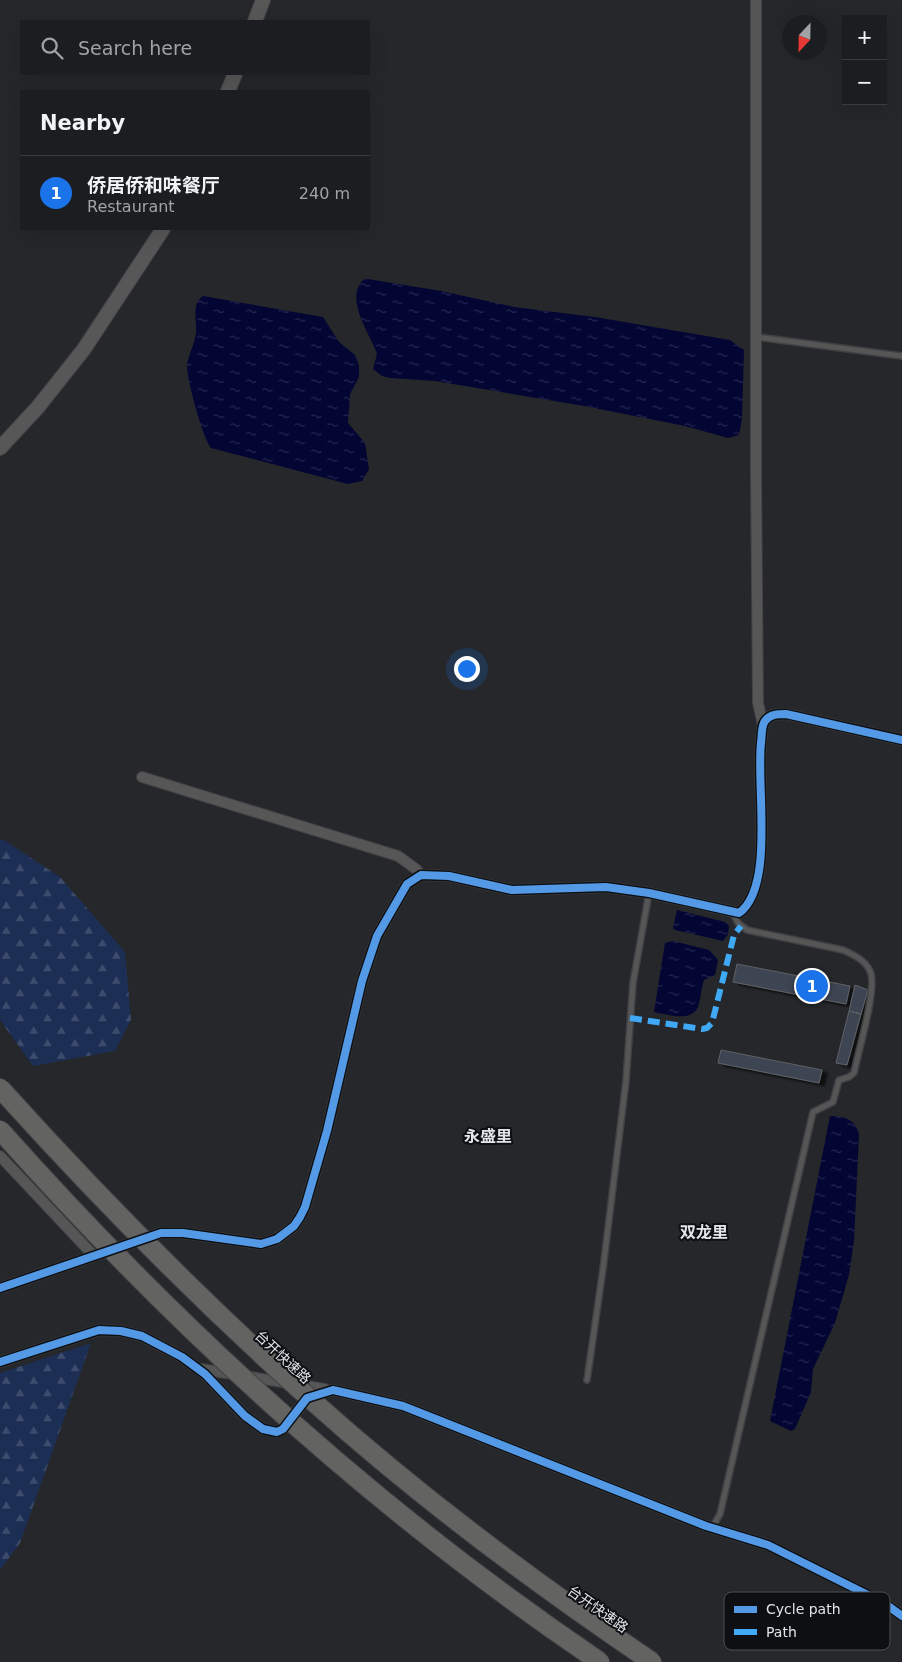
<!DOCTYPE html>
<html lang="en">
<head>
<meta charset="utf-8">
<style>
	body { margin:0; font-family:"DejaVu Sans","Noto Sans SC",sans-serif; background:#292a2d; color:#f1f3f6 }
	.controls { position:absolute; right:15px; top:15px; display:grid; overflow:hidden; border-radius:0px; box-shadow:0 5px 20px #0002 }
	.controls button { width:45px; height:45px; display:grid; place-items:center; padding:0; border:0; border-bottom:1px solid #3a3b3e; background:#1c1d20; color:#f1f3f6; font:25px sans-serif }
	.compass { position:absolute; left:782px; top:15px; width:45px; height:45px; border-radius:50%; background:#1c1d20; box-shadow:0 5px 20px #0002; rotate:202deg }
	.you { position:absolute; left:466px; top:668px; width:18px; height:18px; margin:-12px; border:4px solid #fff; border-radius:50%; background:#1a73e8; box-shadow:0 0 0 8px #1a73e833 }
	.badge { display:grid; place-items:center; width:32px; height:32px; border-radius:50%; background:#1a73e8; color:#fff; font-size:16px; font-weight:700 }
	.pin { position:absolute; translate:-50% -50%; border:2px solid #fff; box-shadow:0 1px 5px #0006 }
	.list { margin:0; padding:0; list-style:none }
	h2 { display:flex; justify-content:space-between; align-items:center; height:65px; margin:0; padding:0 20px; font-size:21px }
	h2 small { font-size:16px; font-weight:400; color:#a0a2a5 }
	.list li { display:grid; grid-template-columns:32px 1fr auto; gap:15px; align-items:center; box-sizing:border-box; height:75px; padding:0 20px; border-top:1px solid #3a3b3e }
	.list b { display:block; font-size:19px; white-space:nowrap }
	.list p { margin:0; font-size:16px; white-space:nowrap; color:#a0a2a5 }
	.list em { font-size:16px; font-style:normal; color:#a0a2a5 }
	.icon { flex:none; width:28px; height:28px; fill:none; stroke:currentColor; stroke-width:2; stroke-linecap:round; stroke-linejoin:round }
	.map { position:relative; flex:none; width:902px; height:1662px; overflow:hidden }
	.search { position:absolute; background:#1c1d20; box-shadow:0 5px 20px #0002; left:20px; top:20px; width:350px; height:55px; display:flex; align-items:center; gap:12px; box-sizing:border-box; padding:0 18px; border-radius:0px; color:#a0a2a5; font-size:19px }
	.panel { position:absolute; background:#1c1d20; box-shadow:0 5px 20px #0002; left:20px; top:90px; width:350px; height:140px; border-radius:0px }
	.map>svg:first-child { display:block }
</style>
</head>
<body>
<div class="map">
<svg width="902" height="1662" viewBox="0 0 902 1662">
	<defs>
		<pattern id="forest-firs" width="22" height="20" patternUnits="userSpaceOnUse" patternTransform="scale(1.25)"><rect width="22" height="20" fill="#1c2e54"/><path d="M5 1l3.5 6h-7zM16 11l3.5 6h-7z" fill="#3d4c6d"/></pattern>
		<pattern id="water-ripples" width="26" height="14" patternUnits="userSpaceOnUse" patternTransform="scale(1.25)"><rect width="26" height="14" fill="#030533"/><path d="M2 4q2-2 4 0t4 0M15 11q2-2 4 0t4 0" fill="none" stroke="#272951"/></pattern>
		<filter id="shadow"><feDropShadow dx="5.5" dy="3" stdDeviation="1" flood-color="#0009"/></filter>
	</defs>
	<rect width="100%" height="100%" fill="#25272a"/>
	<path fill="url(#forest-firs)" d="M0,840H4L60,877L125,952L131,1020L115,1051L33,1066L0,1020Z
		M91,1343L20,1543L0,1570V1373Z"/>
	<path fill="url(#water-ripples)" d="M368,279L441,291L514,307L595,317L730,340L744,350L742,419L739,435L728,438L685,426L584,406L435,381L390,378L382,376L373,369L377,354C371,335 344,300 363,280Z
		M203,296L323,317L339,342L355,355L359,365V377L350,394L348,423L365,443L369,469L362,481L348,484L211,448C203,439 187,380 187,366C188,355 195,344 196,332C197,320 191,304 203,296Z
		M677,910L725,922L729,926L728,934L723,941L675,930L673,928Z
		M673,941L709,950L718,960L715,975L704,980C701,988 701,999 698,1007C691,1023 666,1014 654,1012L665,943Z
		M830,1116C844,1116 855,1119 859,1134L854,1241L849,1275L835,1323L813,1369L811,1392L795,1429L791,1431L770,1421Z"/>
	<path fill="#3d4453" stroke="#606265" filter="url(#shadow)" d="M737,964L850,986L846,1004L733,982Z
		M855,985L868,990L861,1014L849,1011Z
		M849,1011L861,1014L847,1065L836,1063Z
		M721,1050L822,1070L819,1083L718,1063Z"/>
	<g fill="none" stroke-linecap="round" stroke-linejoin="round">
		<defs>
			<path id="lane" d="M757,337L902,356
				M587,1380L603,1269L626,1081L633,983L649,893
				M712,1528L720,1514L813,1112L833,1102L839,1080L849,1077L854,1073C858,1052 878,987 870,971C865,960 854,955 843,950L747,930L738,923L733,913"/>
			<path id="street" d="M756,0V474L758,703L763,725
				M142,777L398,856L416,869L421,875
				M0,1156L94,1256
				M0,1288L161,1233H183L261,1244L277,1239L294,1226L300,1217L305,1207L327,1131L362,981L377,936L407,884L421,875L449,876L512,890L606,887L649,893L739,913C775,887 756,786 761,743C762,737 761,726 765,721C770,714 778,714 786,714L902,740
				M0,1362L99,1330L121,1331L142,1336L182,1357L205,1374L245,1416L263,1429L277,1432L283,1429L307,1398L333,1390L403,1406L706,1526L768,1545L884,1603L902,1616
				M201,1369L325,1389"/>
			<path id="secondary" d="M255,21L263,0
				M228,91L235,74
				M0,448L38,407L84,349L163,229"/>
		</defs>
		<use href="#lane" stroke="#404144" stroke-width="8"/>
		<use href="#street" stroke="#404144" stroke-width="12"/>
		<use href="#secondary" stroke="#404144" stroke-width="16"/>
		<use href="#lane" stroke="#555655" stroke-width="5"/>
		<use href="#street" stroke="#555655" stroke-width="10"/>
		<use href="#secondary" stroke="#565756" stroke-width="14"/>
		<defs>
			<path id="highway-bridge" d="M0,1088C99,1198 205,1305 316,1404C421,1498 535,1583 652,1662
				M0,1130C178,1330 378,1512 600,1662"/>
		</defs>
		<use href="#highway-bridge" stroke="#404144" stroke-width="21" stroke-linecap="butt"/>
		<use href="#highway-bridge" stroke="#636362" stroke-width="19"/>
		<path stroke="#3fa9f5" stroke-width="6" stroke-dasharray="12 6" stroke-linecap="butt" d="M630,1018L702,1029L707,1028L712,1023L734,935L741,926"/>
		<defs>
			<path id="cycleway" d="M0,1288L161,1233H183L261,1244L277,1239L294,1226L300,1217L305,1207L327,1131L362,981L377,936L407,884L421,875L449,876L512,890L606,887L649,893L739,913C775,887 756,786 761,743C762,737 761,726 765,721C770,714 778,714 786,714L902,740
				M0,1362L99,1330L121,1331L142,1336L182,1357L205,1374L245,1416L263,1429L277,1432L283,1429L307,1398L333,1390L403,1406L706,1526L768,1545L884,1603L902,1616"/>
		</defs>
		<use href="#cycleway" stroke="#0d0f12" stroke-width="11"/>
		<use href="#cycleway" stroke="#5399e6" stroke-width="8"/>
	</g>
	<g text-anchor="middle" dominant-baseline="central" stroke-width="4" stroke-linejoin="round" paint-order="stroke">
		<g font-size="14" fill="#e1e4e9" stroke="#0d0f12">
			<text transform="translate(283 1357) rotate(43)">台开快速路</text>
			<text transform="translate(598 1609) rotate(35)">台开快速路</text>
		</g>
		<g font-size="16" font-weight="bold" fill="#e1e4e9" stroke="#0d0f12">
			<text x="488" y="1136">永盛里</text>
			<text x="704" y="1232">双龙里</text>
		</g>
	</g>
	<rect x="724" y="1592" width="166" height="58" rx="8" fill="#0d0f12" stroke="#4d4f52" stroke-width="1"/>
	<rect x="734" y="1606" width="23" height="7" fill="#5399e6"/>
	<rect x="734" y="1629" width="23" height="6" fill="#3fa9f5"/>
	<g font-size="14" fill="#e1e4e9">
		<text x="766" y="1614">Cycle path</text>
		<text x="766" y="1637">Path</text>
	</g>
</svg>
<div class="controls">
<button>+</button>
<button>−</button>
</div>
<svg class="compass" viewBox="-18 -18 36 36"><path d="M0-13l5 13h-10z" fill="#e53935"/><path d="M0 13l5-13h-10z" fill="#a0a2a5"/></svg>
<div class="you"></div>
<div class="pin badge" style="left:812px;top:986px">1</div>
<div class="search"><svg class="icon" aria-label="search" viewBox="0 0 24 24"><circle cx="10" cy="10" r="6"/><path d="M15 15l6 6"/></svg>Search here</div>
<section class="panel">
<h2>Nearby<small></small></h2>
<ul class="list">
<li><span class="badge">1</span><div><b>侨居侨和味餐厅</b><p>Restaurant</p></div><em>240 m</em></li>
</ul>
</section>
</div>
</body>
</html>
